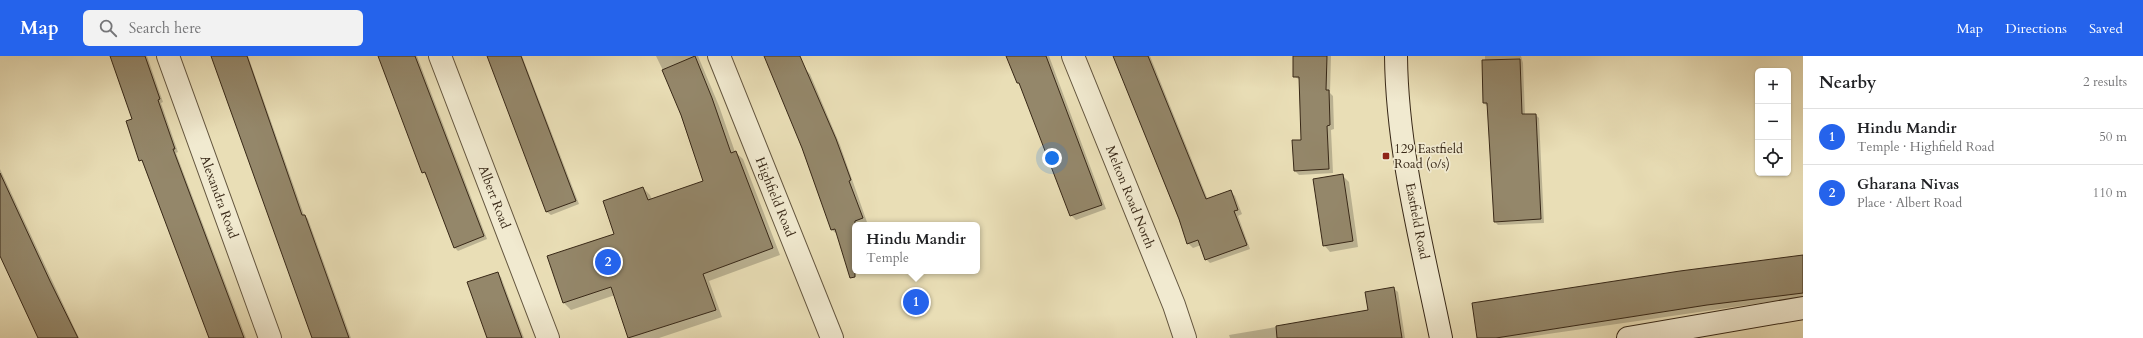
<!DOCTYPE html>
<html lang="en">
<head>
<meta charset="utf-8">
<style>
	body { margin:0; font-family:Cardo,serif; background:#f2f2f2; color:#202124 }
	.controls { position:absolute; right:12px; top:12px; display:grid; overflow:hidden; border-radius:6px; box-shadow:0 1px 3px #0004 }
	.controls button { width:36px; height:36px; display:grid; place-items:center; padding:0; border:0; border-bottom:1px solid #e0e0e0; background:#fff; color:#202124; font:20px sans-serif }
	.you { position:absolute; left:1052px; top:102px; width:14px; height:14px; margin:-10px; border:3px solid #fff; border-radius:50%; background:#1a73e8; box-shadow:0 0 0 6px #1a73e833 }
	.badge { display:grid; place-items:center; width:26px; height:26px; border-radius:50%; background:#2563eb; color:#fff; font-size:13px; font-weight:700 }
	.pin { position:absolute; translate:-50% -50%; border:2px solid #fff; box-shadow:0 1px 4px #0006 }
	.popup { position:absolute; left:852px; top:166px; width:128px; height:52px; box-sizing:border-box; display:grid; place-content:center; border-radius:6px; background:#fff; filter:drop-shadow(0 1px 3px #0005); font-size:13px; white-space:nowrap; color:#757577 }
	.popup b { font-size:15px; color:#202124 }
	.popup::after { content:''; position:absolute; left:50%; top:100%; margin-left:-8px; border:8px solid transparent; border-top-color:#fff }
	.list { margin:0; padding:0; list-style:none }
	h2 { display:flex; justify-content:space-between; align-items:center; height:52px; margin:0; padding:0 16px; font-size:17px }
	h2 small { font-size:13px; font-weight:400; color:#757577 }
	.list li { display:grid; grid-template-columns:26px 1fr auto; gap:12px; align-items:center; box-sizing:border-box; height:56px; padding:0 16px; border-top:1px solid #e0e0e0 }
	.list b { display:block; font-size:15px; white-space:nowrap }
	.list p { margin:0; font-size:13px; white-space:nowrap; color:#757577 }
	.list em { font-size:13px; font-style:normal; color:#757577 }
	.icon { flex:none; width:22px; height:22px; fill:none; stroke:currentColor; stroke-width:2; stroke-linecap:round; stroke-linejoin:round }
	.map { position:relative; flex:none; width:1803px; height:282px; overflow:hidden }
	header { display:flex; align-items:center; gap:24px; box-sizing:border-box; height:56px; padding:0 20px; background:#2563eb; color:#fff }
	header strong { font-size:19px }
	nav { display:flex; gap:22px; margin-inline-start:auto; font-size:14px }
	.search { width:280px; height:36px; background:#f2f2f2; display:flex; align-items:center; gap:10px; box-sizing:border-box; padding:0 14px; border-radius:6px; color:#757577; font-size:15px }
	main { display:flex }
	aside { flex:1; background:#fff }
	.map>svg:first-child { display:block }
</style>
</head>
<body>
<header>
<strong>Map</strong>
<div class="search"><svg class="icon" aria-label="search" viewBox="0 0 24 24"><circle cx="10" cy="10" r="6"/><path d="M15 15l6 6"/></svg>Search here</div>
<nav><a>Map</a><a>Directions</a><a>Saved</a></nav>
</header>
<main>
<div class="map">
<svg width="1803" height="282" viewBox="0 0 1803 282">
	<rect width="100%" height="100%" fill="#e9deb6"/>
	<filter id="stains"><feTurbulence type="fractalNoise" baseFrequency=".005" numOctaves="4"/><feColorMatrix values="0 0 0 0 .2 0 0 0 0 .09 0 0 0 0 .02 0 0 0 .5 -.17"/></filter>
	<radialGradient id="worn" r=".72"><stop offset=".6" stop-color="#630" stop-opacity="0"/><stop offset="1" stop-color="#630" stop-opacity=".3"/></radialGradient>
	<path fill="#0003" d="M111,0H147L163,46L161,47L178,96L176,97L246,282H210L127,66L134,63Z
		M213,0H248L304,159L308,163L351,282H313Z
		M379,0H417L487,183L458,195L454,191L427,120L423,116Z
		M488,0H522L579,148L551,159L547,156Z
		M656,0H698L719,50L735,96L743,103L780,199L709,225L722,261L659,282H629L615,239L571,254L564,247L549,200L615,178L643,132L650,139L652,144L704,126L671,31Z
		M765,0H799L805,13L810,18L840,89L868,169H855V208L838,179L832,174L793,68Z
		M1007,0H1049L1106,153L1076,164L1071,159L1021,30L1018,27Z
		M1114,0H1150L1208,144L1230,135L1235,140L1242,158L1238,160L1250,193L1210,207L1206,203L1201,189L1193,192L1188,187Z
		M1294,0H1331L1330,37L1333,40L1334,73L1331,74L1333,117L1299,119L1295,115L1293,85L1302,84L1301,25L1294,20Z
		M1485,0H1521L1523,7L1525,59H1536L1539,62L1544,167L1498,169L1495,166L1488,51L1484,47Z
		M0,113L79,282H39L0,196Z
		M1342,119L1349,126L1358,191L1330,196L1324,189Z
		M1803,200V241L1520,282H1478Z
		M497,217L501,221L524,282H489Z
		M1393,232L1398,236L1405,282H1230L1229,279L1369,255Z"/>
	<path fill="#94876a" stroke="#382817" d="M110,0H145L160,43L158,44L175,93H173L244,282H209L142,104L139,105L126,65L132,63Z
		M211,0H247L302,159H305L349,282H312Z
		M378,0H415L484,180L454,192L425,116L422,117Z
		M487,0H521L576,145L546,156Z
		M695,0L712,42L731,97L736,95L773,192L703,218L716,254L628,282L611,231L563,247L547,200L614,178L603,145L643,131L648,144L703,125L681,59L662,14Z
		M764,0H800L836,83L851,124L849,125L863,162L855,165V221L850,222L835,173L831,174L802,92Z
		M1006,0H1046L1102,149L1070,160L1019,27H1017Z
		M1113,0H1148L1206,143L1231,134L1238,154L1234,155L1247,189L1205,204L1198,184L1187,188L1179,163Z
		M1293,0H1327L1326,34H1329L1330,69L1327,70L1329,113L1294,115L1292,84H1301L1299,21H1293Z
		M1520,3L1522,58H1536L1541,163L1494,166L1487,47H1483L1482,4Z
		M0,117L50,225L78,282H38L0,200Z
		M1343,118L1353,185L1323,190L1313,123Z
		M1803,199V237L1707,249L1496,282H1477L1472,247L1680,215Z
		M498,216L502,228L522,282H487L467,226Z
		M1394,231L1402,282H1277L1276,270L1368,254L1365,236Z"/>
	<g fill="none" stroke-linecap="round" stroke-linejoin="round">
		<defs>
			<path id="street" d="M168,0L270,282
				M440,0L548,282
				M719,0L832,282
				M1073,0L1174,249L1185,282"/>
			<path id="secondary" d="M1396,0C1397,95 1422,189 1441,282
				M1628,282L1803,252"/>
		</defs>
		<use href="#street" stroke="#64563f" stroke-width="24"/>
		<use href="#secondary" stroke="#382817" stroke-width="24"/>
		<use href="#street" stroke="#f1ead0" stroke-width="22"/>
		<use href="#secondary" stroke="#f1ead0" stroke-width="22"/>
	</g>
	<rect fill="#8f2418" stroke="#f1ead0" stroke-width="1.5" x="1382" y="96" width="8" height="8" rx="2"/>
	<g text-anchor="middle" dominant-baseline="central" stroke-width="3.5" stroke-linejoin="round" paint-order="stroke">
		<g font-size="13" fill="#382817" stroke="#f1ead0" text-anchor="start">
			<text x="1394" y="93">129 Eastfield<tspan x="1394" dy="15">Road (o/s)</tspan></text>
		</g>
		<g font-size="13" fill="#382817" stroke="#f1ead0">
			<text transform="translate(219 141) rotate(70)">Alexandra Road</text>
			<text transform="translate(494 141) rotate(69)">Albert Road</text>
			<text transform="translate(775 141) rotate(68)">Highfield Road</text>
			<text transform="translate(1130 141) rotate(68)">Melton Road North</text>
			<text transform="translate(1417 165) rotate(79)">Eastfield Road</text>
		</g>
	</g>
	<rect width="100%" height="100%" filter="url(#stains)"/>
	<rect width="100%" height="100%" fill="url(#worn)"/>
</svg>
<div class="controls">
<button>+</button>
<button>−</button>
<button><svg class="icon" aria-label="locate" viewBox="0 0 24 24"><circle cx="12" cy="12" r="6"/><path d="M12 2v4M12 18v4M2 12h4M18 12h4"/></svg></button>
</div>
<div class="you"></div>
<div class="pin badge" style="left:916px;top:246px">1</div>
<div class="popup"><b>Hindu Mandir</b>Temple</div>
<div class="pin badge" style="left:608px;top:206px">2</div>
</div>
<aside>
<h2>Nearby<small>2 results</small></h2>
<ul class="list">
<li><span class="badge">1</span><div><b>Hindu Mandir</b><p>Temple · Highfield Road</p></div><em>50 m</em></li>
<li><span class="badge">2</span><div><b>Gharana Nivas</b><p>Place · Albert Road</p></div><em>110 m</em></li>
</ul>
</aside>
</main>
</body>
</html>
